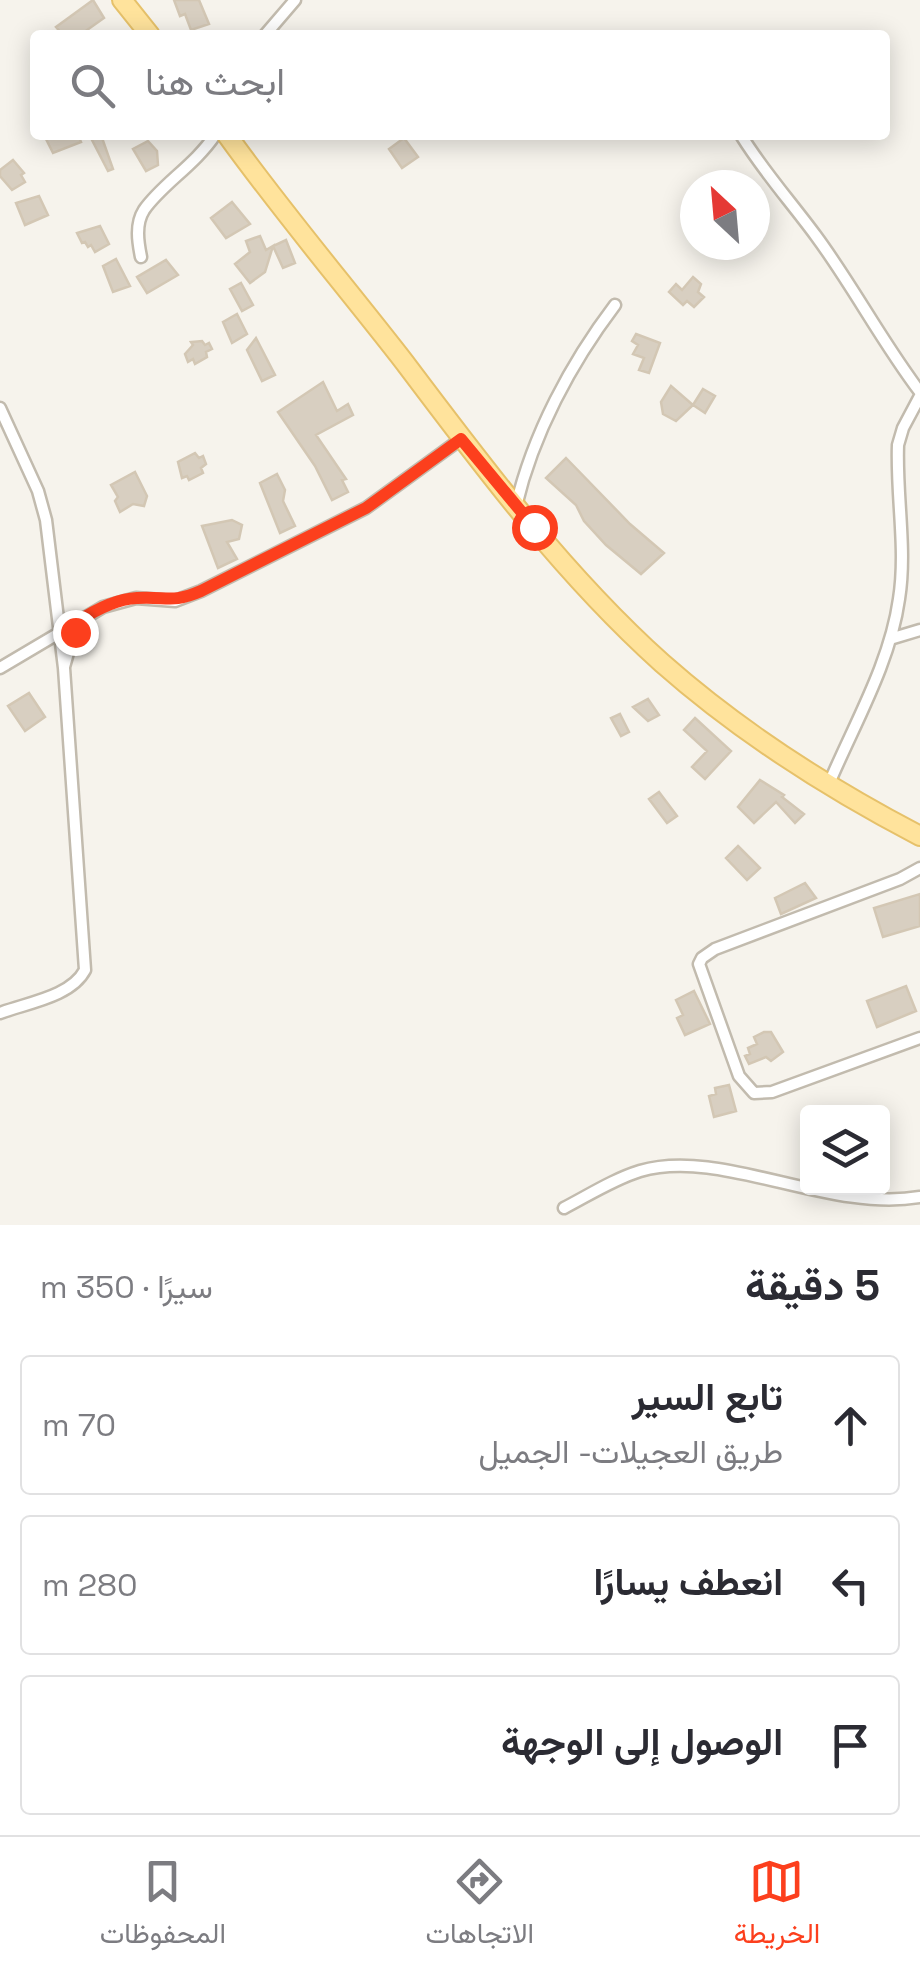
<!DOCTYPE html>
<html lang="ar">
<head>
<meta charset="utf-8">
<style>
	body { margin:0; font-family:"Space Grotesk",Vazirmatn,sans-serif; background:#f2f2f3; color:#2b2b33; direction:rtl }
	.controls { position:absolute; right:30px; bottom:30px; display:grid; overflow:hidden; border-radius:10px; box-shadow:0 5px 25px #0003 }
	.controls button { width:90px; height:90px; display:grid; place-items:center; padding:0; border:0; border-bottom:2px solid #e1e1e2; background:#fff; color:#2b2b33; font:50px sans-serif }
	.compass { position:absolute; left:680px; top:170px; width:90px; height:90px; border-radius:50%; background:#fff; box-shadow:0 5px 25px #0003; rotate:334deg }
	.stop { position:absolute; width:30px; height:30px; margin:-22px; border:8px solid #fc3f1d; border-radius:50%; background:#fff }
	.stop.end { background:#fc3f1d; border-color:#fff; box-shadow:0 2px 10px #0008 }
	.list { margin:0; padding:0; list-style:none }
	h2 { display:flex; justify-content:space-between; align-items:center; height:130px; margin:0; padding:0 40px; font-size:42px }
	h2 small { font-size:32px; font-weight:400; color:#7c7c81 }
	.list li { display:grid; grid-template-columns:65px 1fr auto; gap:30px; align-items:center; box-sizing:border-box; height:140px; margin:0 20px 20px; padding:0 20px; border:2px solid #e1e1e2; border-radius:10px }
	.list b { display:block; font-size:38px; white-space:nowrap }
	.list p { margin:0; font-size:32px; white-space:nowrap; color:#7c7c81 }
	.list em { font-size:32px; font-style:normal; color:#7c7c81 }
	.icon { flex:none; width:55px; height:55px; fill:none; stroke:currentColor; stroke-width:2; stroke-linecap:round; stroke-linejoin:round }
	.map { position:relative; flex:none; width:920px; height:1225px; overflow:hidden; direction:ltr }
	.search { position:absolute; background:#fff; box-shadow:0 5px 25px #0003; left:30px; right:30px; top:30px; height:110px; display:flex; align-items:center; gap:25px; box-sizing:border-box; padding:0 35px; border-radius:10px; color:#7c7c81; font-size:38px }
	.sheet { height:610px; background:#fff }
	nav { display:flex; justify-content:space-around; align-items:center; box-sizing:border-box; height:140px; border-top:2px solid #e1e1e2; background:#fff; font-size:28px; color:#7c7c81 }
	nav a { display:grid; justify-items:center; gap:5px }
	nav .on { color:#fc3f1d }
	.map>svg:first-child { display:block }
</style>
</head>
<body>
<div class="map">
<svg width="920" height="1225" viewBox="0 0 920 1225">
	<rect width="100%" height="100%" fill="#f6f3ec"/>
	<path fill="#d8cfc1" stroke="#d3c7b4" stroke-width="2.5" d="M93,0L104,18L80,35H63L56,27Z
		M174,0H199L209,24L191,30L185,14L180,16Z
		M44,135H78L81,142L53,153Z
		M101,135L113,169L108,171L92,140Z
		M404,138L418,157L402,168L389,149Z
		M148,141L157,151L158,165L146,171L133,149Z
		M13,160L24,173L21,175L25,182L12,190L0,176V170Z
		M39,196L48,215L25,225L16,203Z
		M232,202L250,224L226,238L211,218Z
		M100,226L109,244L95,252L91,245L88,247L85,242L82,243L77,233Z
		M260,236L266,250L273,246L265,272L250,283L235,264L250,252L246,241Z
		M286,240L295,263L283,268L273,246Z
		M116,259L130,286L113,292L103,266Z
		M166,260L178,275L147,293L137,277Z
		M693,277L701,284L698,292L704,297L694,307L687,301L683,305L669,292L676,284L682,290Z
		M241,283L253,305L242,311L230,289Z
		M237,314L247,334L232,343L223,322Z
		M636,334L660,343L649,373L639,370L644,358L633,354L638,345L632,341Z
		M256,338L275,375L262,381L247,350Z
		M202,341L205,345L209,343L212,349L206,352L207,357L195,364L193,359L188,362L185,354L193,345L191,342Z
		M323,382L337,411L348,404L353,415L316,435L346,479L342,480L348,492L332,500L315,466L278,412Z
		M671,386L693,405L676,421L663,414L661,402Z
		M703,389L715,396L705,413L693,405Z
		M195,453L199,458L203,456L206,464L201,468L203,473L189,480L187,476L182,478L178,462Z
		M566,458L630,524L664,553L641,574L606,545L584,521L576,505L546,478Z
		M135,472L147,496L144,506L133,504L120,512L115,501L118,497L111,485Z
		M277,474L285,490L283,501L295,526L280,533L260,483Z
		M232,520L242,525L239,539L227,542L237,559L218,568L202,526Z
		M29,693L45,717L25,731L8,706Z
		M648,699L659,715L648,721L633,707Z
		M620,714L629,732L621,736L611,718Z
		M695,718L731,751L705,779L692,767L707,751L684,730Z
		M760,780L784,795L782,797L804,814L795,823L776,802L754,823L738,807Z
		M659,792L677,816L667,823L649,799Z
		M738,846L760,868L747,880L726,858Z
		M805,883L816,898L781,914L775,898Z
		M920,894V926L883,937L874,908Z
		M906,986L916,1011L877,1027L867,1001Z
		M694,991L710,1024L685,1035L677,1018L683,1015L676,1000Z
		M764,1032H771L783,1052L771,1061L766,1057L749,1064L745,1056L750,1054L748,1048L757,1044L754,1037Z
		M729,1085L736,1111L714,1117L709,1096L716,1094L715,1088Z"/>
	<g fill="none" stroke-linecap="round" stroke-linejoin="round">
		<defs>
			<path id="street" d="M265,35L295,0
				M741,135C763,171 791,202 816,236C853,286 882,342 920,392
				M141,257C138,242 135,224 144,210C161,185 195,165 215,135
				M0,408L38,491L46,520L64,668L85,970C71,997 26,1003 0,1013
				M516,506C533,434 571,363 615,305
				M890,639L920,630
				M64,667L77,621
				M0,668L103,607L136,598L175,601L201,591L366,508L461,439
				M828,786C853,726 890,664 899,599C907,549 896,496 898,445L903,428L920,396
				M920,868L900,879L715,949L702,958L699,964L739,1076L754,1093L772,1092L920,1038
				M564,1208C589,1195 614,1179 640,1171C721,1147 828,1213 920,1197"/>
			<path id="primary" d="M122,0L150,35
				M227,135C283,213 346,287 405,363C484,468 564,575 662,663C740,732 828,788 920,836"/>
		</defs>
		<use href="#street" stroke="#c2bbae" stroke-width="15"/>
		<use href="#primary" stroke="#e6c16a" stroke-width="22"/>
		<use href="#street" stroke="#fff" stroke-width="10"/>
		<use href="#primary" stroke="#ffe39c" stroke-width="18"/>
	</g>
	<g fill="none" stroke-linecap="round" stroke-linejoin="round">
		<path stroke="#fc3f1d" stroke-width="12" d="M75,632L77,622C95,610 115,599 137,598C167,596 171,604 201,591L366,508L461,439L534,527"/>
	</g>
</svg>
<div class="controls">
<button><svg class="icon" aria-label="layers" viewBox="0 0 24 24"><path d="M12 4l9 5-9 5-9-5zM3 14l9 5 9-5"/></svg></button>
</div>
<svg class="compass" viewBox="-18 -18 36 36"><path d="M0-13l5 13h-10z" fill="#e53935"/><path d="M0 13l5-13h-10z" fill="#7c7c81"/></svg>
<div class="stop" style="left:534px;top:527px"></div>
<div class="stop end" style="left:75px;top:632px"></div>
<div class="search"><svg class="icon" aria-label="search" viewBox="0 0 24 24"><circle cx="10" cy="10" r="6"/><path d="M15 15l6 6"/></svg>ابحث هنا</div>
</div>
<section class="sheet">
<h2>5 دقيقة<small>سيرًا · 350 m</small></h2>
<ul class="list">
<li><svg class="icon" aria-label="ahead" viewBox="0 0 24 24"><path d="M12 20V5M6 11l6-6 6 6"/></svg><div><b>تابع السير</b><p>طريق العجيلات- الجميل</p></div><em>70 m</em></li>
<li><svg class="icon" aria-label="left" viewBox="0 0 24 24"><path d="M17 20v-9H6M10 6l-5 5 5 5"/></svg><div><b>انعطف يسارًا</b></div><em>280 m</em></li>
<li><svg class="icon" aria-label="arrive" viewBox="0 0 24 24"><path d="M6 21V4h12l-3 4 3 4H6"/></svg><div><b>الوصول إلى الوجهة</b></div></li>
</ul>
</section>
<nav>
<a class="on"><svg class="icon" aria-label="map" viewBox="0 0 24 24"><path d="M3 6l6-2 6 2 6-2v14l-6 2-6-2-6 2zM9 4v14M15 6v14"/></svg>الخريطة</a>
<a><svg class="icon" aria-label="directions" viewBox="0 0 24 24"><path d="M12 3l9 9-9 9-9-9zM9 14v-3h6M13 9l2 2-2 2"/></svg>الاتجاهات</a>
<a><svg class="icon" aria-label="saved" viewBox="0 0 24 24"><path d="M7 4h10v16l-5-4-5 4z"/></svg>المحفوظات</a>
</nav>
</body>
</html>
